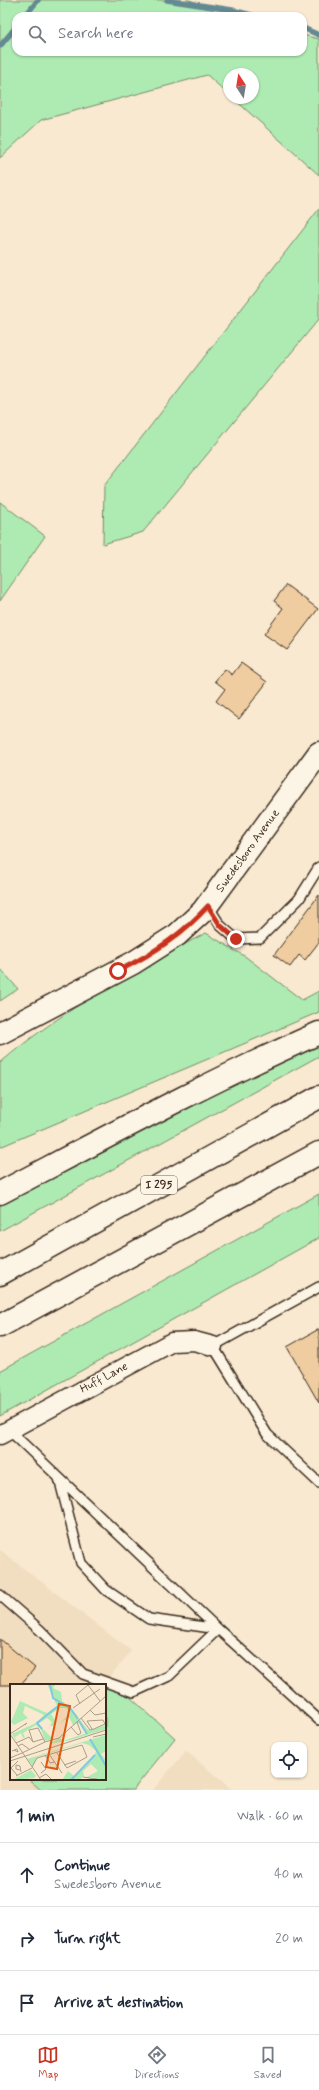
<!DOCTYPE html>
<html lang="en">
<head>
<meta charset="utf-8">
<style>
	body { margin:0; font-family:Mynerve,sans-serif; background:#f6f6f7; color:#1f2937 }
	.controls { position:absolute; right:12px; bottom:12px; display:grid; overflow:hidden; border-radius:8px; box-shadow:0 1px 3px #0004 }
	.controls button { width:36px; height:36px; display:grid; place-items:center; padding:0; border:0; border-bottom:1px solid #e0e1e3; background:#fff; color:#1f2937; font:20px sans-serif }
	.compass { position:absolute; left:223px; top:68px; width:36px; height:36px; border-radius:50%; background:#fff; box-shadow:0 1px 3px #0004; rotate:348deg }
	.stop { position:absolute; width:12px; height:12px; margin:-9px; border:3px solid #c8321e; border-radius:50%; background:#fff }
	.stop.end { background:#c8321e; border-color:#fff; box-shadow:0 1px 4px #0008 }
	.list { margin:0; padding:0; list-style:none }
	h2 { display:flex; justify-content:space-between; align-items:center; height:52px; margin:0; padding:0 16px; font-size:17px }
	h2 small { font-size:13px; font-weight:400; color:#747a83 }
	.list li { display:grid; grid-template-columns:26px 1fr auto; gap:12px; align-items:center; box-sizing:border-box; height:64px; padding:0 16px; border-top:1px solid #e0e1e3 }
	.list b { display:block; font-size:15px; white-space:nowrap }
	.list p { margin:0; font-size:13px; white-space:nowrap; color:#747a83 }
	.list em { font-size:13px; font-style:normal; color:#747a83 }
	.icon { flex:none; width:22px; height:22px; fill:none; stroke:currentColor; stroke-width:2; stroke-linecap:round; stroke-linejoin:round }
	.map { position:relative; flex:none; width:319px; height:1790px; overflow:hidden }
	.search { position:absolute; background:#fff; box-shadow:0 1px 3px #0004; left:12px; right:12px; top:12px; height:44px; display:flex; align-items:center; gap:10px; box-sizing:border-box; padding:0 14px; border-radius:12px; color:#747a83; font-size:15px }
	.sheet { height:244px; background:#fff }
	nav { display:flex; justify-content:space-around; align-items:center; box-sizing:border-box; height:56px; border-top:1px solid #e0e1e3; background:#fff; font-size:11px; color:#747a83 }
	nav a { display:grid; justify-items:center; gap:2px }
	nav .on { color:#c8321e }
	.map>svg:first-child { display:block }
</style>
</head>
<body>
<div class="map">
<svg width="319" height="1790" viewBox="0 0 319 1790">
	<rect width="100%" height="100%" fill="#f8e9d0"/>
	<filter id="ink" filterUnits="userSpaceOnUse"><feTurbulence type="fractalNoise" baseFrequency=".025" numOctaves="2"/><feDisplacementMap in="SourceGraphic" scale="8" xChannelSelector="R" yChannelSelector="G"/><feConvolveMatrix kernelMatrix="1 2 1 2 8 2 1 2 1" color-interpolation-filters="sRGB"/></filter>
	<g filter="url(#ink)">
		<path fill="#f1ddbf" d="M0,1550L131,1651L103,1685H11V1779H28L41,1790H0Z
			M186,1751L232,1790H153Z"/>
		<path fill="#aeebb2" stroke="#748a68" d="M0,0H189L242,16H16V52H303V35L319,39V175L233,98H253V74H229V95L207,75L41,120L0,158Z
			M319,209V319L143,532L103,544L104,486Z
			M0,502L45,536L0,601Z
			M206,933L246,957L302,1000L319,991V1012L0,1147V1063C62,1010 135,970 206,933Z
			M0,968L18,989L0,1001Z
			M319,1040V1056L0,1231V1202Z
			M319,1194V1238L0,1416V1371Z
			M109,1678L175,1738L133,1790H41L28,1779H105V1685H103Z"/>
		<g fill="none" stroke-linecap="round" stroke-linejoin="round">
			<path stroke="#648992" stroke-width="5.5" d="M167,0L232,10L255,16
				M25,16L38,0
				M303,28L319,35
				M0,46L16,27"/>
		</g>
		<path fill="#efcda0" stroke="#3b2a1e" d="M286,585L318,609L287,650L264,634L283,608L274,601Z
			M241,663L267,682L239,719L216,701L225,689L215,681L225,669L232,675Z
			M319,895V942L305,960L299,955L290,967L274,955Z
			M319,1329V1403L287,1347Z
			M0,1639L35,1668L20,1685H0Z"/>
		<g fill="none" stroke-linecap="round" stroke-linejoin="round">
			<defs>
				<path id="service" d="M208,906L220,925L236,939L260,938L299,899L319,867
					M319,1287L213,1346L267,1434L319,1483
					M9,1430L218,1629L319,1720
					M59,1478L81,1563L106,1590L149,1619L218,1629
					M0,1595L40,1630L83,1674L134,1692L169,1676L218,1629"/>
				<path id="minor" d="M0,1435L172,1342L194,1341L213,1346"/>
				<path id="tertiary" d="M0,1033L133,963L177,935L203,911L319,753"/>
				<path id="motorway" d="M0,1193C105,1138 210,1081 319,1033
					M0,1274L319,1097
					M0,1326L319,1153"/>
			</defs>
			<use href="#service" stroke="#3b2a1e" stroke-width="12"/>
			<use href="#minor" stroke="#3b2a1e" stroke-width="21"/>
			<use href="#tertiary" stroke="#3b2a1e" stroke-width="25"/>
			<use href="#motorway" stroke="#3b2a1e" stroke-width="25"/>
			<use href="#service" stroke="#fcf5e5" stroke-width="9"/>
			<use href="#minor" stroke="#fcf5e5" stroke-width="18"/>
			<use href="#tertiary" stroke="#fcf5e5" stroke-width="22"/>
			<use href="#motorway" stroke="#fcf5e5" stroke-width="22"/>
		</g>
	</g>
	<g fill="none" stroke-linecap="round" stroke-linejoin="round" filter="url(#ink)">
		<path stroke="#c8321e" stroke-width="5" d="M118,971C151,955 183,934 208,906L220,925L236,939"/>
	</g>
	<g text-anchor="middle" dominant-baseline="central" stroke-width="3" stroke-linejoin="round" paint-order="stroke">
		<rect fill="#fcf5e5" stroke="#75675a" stroke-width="1" x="141" y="1176" width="36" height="18" rx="3"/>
		<g font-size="11" font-weight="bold" fill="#3b2a1e">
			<text x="159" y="1185">I 295</text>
		</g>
		<g font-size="12" fill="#3b2a1e" stroke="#fcf5e5">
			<text transform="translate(248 851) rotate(-54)">Swedesboro Avenue</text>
			<text transform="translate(104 1378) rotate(-28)">Huff Lane</text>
		</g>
	</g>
	<g transform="translate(10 1684)">
		<rect width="96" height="96" fill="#f8e9d0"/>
		<path d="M37,0H46L43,4L51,8L52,17L61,24L77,45L80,46L96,41V45L61,56L39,60L50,54L53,57L77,49L70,38L63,41L59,33L49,40L60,29L56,24H50L41,30L47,39L43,42H40L42,38L37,34L28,40L43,55L35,57L31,45L26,41L13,49L15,53L13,54L11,49L5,53L7,58L2,50L28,38L34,31L15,22L13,29L18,34L4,41L1,38L10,17L37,29L47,22ZM96,51V67L91,70L96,76V96H71L86,93H77L88,87L81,80L73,87L74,92L69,96H52L58,87L64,92L84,73L86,67L79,61L72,59L27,73L23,82L17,75ZM21,86L26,92L24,94L3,96Z" fill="#aeebb2"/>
		<path fill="none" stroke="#80c9e0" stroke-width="2" d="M40,0L43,14L60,24L68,35M69,37L77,50M32,45L27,39L52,19M80,55L96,82M61,96L85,71"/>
		<path fill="none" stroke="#ac9d89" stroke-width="1" d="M78,1L90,17M70,20L66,11L78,1M63,24L90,5M80,26L85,31L96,29M71,34L80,46L84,45L86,44L95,40L93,36L77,37L82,45M61,43L68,51L71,49L67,38M0,50L17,39L15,41M0,50L31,96M83,53L96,50M33,55L23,58L19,46L28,44L35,58L49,54L96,12M6,59L19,53L23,58M8,62L12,60L19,65M2,67L5,66L6,65H7L8,68L4,66M12,69L35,58M39,70L52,89M35,71L40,79L45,78M0,74L12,69M0,77L96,46M54,81L66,77M22,83L27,74L72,61L77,73L57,84L47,69M10,86L6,85V81L10,82L11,88M31,89L36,85L31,78M7,91L1,84L8,77M6,92L22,84M73,93L87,95M29,94L36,90L42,96"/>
		<path fill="#df570d" fill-opacity="0.15" stroke="#df570d" stroke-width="2" d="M49,20L60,22L47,85L36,83Z"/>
		<rect width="96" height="96" fill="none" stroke="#3b2a1e" stroke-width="2"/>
	</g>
</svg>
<div class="controls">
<button><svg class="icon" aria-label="locate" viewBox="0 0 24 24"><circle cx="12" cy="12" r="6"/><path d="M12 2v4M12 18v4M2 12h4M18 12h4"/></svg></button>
</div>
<svg class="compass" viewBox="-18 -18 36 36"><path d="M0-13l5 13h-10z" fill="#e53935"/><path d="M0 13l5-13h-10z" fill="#747a83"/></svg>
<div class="stop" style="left:118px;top:971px"></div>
<div class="stop end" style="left:236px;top:939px"></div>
<div class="search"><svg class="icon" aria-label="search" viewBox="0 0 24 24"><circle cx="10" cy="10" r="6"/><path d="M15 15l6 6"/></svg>Search here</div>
</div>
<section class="sheet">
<h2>1 min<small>Walk · 60 m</small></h2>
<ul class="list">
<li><svg class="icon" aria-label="ahead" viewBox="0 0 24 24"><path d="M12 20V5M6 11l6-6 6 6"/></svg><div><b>Continue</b><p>Swedesboro Avenue</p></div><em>40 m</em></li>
<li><svg class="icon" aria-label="right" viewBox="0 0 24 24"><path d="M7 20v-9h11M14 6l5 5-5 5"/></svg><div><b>Turn right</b></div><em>20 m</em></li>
<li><svg class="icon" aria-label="arrive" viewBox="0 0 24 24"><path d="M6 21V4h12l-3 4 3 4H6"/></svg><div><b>Arrive at destination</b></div></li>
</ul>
</section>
<nav>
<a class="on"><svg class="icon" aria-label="map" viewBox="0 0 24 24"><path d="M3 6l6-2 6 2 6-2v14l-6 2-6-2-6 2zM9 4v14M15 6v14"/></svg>Map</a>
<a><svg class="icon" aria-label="directions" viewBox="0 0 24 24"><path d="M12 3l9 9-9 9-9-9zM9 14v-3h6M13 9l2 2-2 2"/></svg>Directions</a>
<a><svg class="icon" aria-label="saved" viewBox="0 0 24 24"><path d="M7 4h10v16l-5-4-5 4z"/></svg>Saved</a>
</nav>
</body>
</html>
